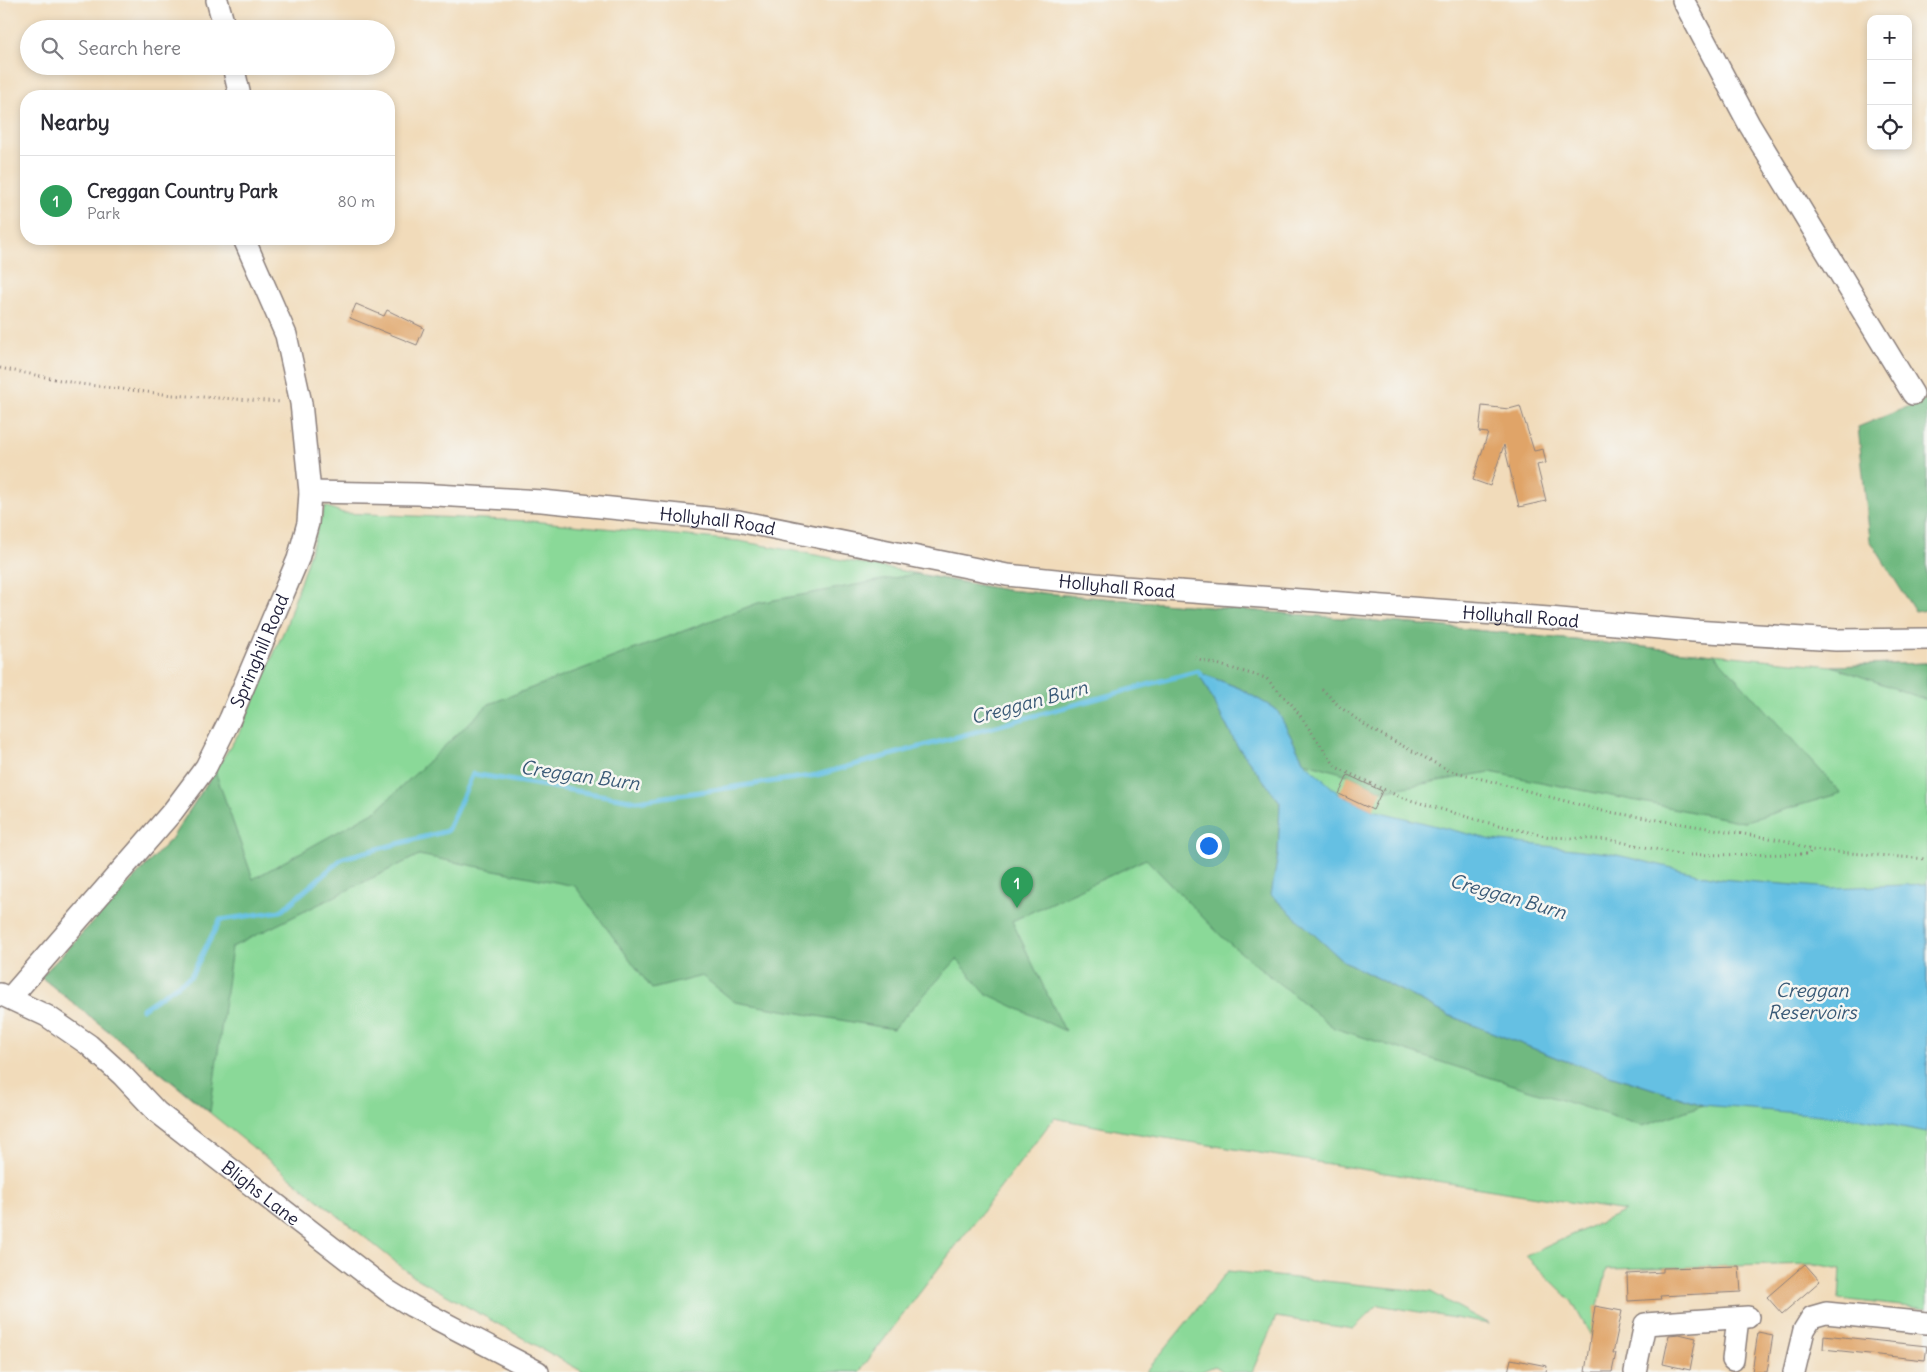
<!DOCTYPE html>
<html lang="en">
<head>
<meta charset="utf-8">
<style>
	body { margin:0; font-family:Delius,sans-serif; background:#f2f2f3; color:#2b2b33 }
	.controls { position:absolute; right:15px; top:15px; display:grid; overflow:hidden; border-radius:10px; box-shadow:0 2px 8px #0003 }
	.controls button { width:45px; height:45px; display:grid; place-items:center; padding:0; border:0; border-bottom:1px solid #e1e1e2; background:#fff; color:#2b2b33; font:25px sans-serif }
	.you { position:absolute; left:1208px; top:845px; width:18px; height:18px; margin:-12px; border:4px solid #fff; border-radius:50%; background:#1a73e8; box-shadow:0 0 0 8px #1a73e833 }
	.badge { display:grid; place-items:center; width:32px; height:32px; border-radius:50%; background:#ea580c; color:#fff; font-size:16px; font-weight:700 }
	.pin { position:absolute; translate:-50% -41px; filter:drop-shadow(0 1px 2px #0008) }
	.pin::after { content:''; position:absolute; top:26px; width:18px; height:15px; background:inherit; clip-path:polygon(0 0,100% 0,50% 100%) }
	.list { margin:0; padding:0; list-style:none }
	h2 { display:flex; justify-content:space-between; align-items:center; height:65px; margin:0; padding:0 20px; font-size:21px }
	h2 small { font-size:16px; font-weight:400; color:#7c7c81 }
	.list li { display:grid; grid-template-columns:32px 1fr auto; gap:15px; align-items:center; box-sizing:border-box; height:90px; padding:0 20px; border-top:1px solid #e1e1e2 }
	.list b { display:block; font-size:19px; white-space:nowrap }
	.list p { margin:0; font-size:16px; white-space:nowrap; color:#7c7c81 }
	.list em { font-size:16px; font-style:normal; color:#7c7c81 }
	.icon { flex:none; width:28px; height:28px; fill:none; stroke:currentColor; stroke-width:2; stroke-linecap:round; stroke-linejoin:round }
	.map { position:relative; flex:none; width:1927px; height:1372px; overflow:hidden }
	.search { position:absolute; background:#fff; box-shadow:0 2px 8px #0003; left:20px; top:20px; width:375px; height:55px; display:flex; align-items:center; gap:12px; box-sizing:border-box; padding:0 18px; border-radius:28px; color:#7c7c81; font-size:19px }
	.panel { position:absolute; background:#fff; box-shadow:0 2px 8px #0003; left:20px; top:90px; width:375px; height:155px; border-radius:20px }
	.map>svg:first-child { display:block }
</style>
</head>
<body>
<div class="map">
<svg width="1927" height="1372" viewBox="0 0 1927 1372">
	<rect width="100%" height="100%" fill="#f6f6f2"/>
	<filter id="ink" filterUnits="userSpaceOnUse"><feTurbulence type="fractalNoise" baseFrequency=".02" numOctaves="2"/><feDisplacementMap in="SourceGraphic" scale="10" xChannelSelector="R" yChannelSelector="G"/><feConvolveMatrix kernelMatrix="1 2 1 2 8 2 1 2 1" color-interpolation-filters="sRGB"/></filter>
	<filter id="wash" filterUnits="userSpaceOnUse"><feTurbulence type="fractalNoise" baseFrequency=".0096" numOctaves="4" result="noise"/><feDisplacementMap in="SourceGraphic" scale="20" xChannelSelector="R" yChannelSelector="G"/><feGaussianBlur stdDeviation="1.12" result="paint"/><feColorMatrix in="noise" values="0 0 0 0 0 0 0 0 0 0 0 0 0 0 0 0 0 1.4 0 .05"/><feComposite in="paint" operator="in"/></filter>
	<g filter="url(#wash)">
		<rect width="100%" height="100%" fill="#f1dbba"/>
		<path fill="#8ad998" stroke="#567e6a" d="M325,506L343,513L531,521L739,541L1006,590L1435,626L1832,666L1927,663V1309L1839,1299L1841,1269L1815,1264L1607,1269L1591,1336L1571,1300L1526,1256L1625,1211L1121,1131L1054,1118L859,1372H583L413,1276L41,977L172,838L239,733L286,626Z
			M1228,1271L1431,1292L1489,1324L1378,1305L1353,1329L1276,1317L1252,1372H1224L1215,1366L1200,1372H1146Z"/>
		<path fill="#6fb980" stroke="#486e5e" d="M1927,399V610L1915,612L1870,540L1858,427Z
			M915,574L1006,590L1435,626L1714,654L1841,793L1743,822L1490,772L1382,791L1348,775L1304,762L1276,710L1239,688L1198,672L1236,744L1280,802L1278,855L1272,895L1342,960L1448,1015L1560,1059L1703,1105L1643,1126L1334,1028L1223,938L1146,859L1012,921L1065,1031L985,993L957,959L893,1029L735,1002L702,976L652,989L575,886L419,855L232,947L210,1112L41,977L172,838L215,771L253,879L377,810L489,704L758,603Z
			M1927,663V700L1832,666L1926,663Z"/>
		<path fill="#65c0e3" stroke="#44718f" d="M1198,672L1239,688L1277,710L1304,762L1339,794L1373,810L1492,840L1608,853L1720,879L1832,888L1927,884V1132L1857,1118L1703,1105L1560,1059L1448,1015L1342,960L1271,895L1278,855L1280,802L1236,744Z"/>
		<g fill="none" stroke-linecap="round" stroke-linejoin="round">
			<path stroke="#65c0e3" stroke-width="5" d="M142,1009L191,976L220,920L281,911L343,858L447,831L473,774L637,801L817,775L1198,671L1202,676"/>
		</g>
		<g id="blocks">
			<path fill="#e0a467" d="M356,304L384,316L387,310L424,328L417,345L350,318Z
				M1482,406L1509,409L1520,406L1534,451L1543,449L1546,463L1537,465L1546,501L1519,507L1504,445L1490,486L1473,480L1488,433L1479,432Z
				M1348,775L1382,791L1373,810L1339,794Z
				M1805,1264L1820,1281L1782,1314L1767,1297Z
				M1739,1266L1741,1292L1660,1296L1661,1299L1628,1301L1627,1274L1663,1272V1268Z
				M1595,1306L1622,1311L1613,1353H1616L1612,1372H1585Z
				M1758,1332L1773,1335L1767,1372H1752Z
				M1679,1334L1696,1338L1690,1370L1663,1364L1669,1335Z
				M1824,1335L1927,1346L1925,1360L1823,1349Z
				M1511,1359L1547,1366L1546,1372H1508Z"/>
		</g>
	</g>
	<g filter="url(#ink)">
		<use href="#blocks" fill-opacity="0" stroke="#8a7e7a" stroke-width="1"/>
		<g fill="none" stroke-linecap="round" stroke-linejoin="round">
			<defs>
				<g id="minor">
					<path d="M217,0L225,29"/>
					<path d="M1683,0L1749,124L1913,394"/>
					<path d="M233,66L240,96"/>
					<path id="s1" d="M310,492L418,494L542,501L738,521L1007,575L1124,587L1549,618L1693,631L1836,640L1927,639"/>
					<path id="s2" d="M0,994L47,1016L89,1045L122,1075L157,1112L388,1291L412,1306L538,1372"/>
					<path id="s3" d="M10,998L173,811L206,767L230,719L298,559L308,523L310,492L301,403L286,335L244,239"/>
					<path d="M1733,1360L1738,1318"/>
					<path d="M1635,1372L1645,1324L1748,1317"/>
					<path d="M1794,1372L1804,1330L1812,1317L1826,1313L1927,1323"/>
				</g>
			</defs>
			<use href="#minor" stroke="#8a7e7a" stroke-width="24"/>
			<path stroke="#8a7e7a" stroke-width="3" stroke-dasharray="1 4" stroke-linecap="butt" d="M0,368L80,384L172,395L282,402
				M1195,658L1266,678L1294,707L1336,767L1400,797L1481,821L1550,837L1611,840L1684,855L1809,854L1811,850L1927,859
				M1322,689L1340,707L1371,729L1448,770L1603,811L1787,841L1811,850"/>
			<use href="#minor" stroke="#fff" stroke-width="21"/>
		</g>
	</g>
	<g text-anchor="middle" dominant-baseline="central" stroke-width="5" stroke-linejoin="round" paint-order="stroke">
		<g font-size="18" fill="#22223b" stroke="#f6f6f2">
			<text stroke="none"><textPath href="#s1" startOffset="409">Hollyhall Road</textPath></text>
			<text stroke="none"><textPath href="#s1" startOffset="814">Hollyhall Road</textPath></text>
			<text stroke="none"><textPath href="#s1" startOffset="1219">Hollyhall Road</textPath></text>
			<text stroke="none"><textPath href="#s3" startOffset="431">Springhill Road</textPath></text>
			<text stroke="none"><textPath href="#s2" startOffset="330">Blighs Lane</textPath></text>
		</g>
		<g font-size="19" font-style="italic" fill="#395976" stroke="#f6f6f2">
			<text transform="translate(1029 702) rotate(-15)">Creggan Burn</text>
			<text transform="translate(580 775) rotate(8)">Creggan Burn</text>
			<text transform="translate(1508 896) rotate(16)">Creggan Burn</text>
			<text x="1812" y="990">Creggan<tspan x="1812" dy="22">Reservoirs</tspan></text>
		</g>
	</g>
</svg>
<div class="controls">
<button>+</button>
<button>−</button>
<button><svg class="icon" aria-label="locate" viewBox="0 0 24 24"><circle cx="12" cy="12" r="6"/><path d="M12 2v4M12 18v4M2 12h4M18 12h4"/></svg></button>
</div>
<div class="you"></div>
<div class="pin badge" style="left:1017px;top:908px;background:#2e9e5b">1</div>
<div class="search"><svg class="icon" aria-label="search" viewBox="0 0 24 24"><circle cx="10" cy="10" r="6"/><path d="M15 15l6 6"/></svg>Search here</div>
<section class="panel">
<h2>Nearby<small></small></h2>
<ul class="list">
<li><span class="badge" style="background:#2e9e5b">1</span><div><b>Creggan Country Park</b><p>Park</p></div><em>80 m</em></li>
</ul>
</section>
</div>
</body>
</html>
